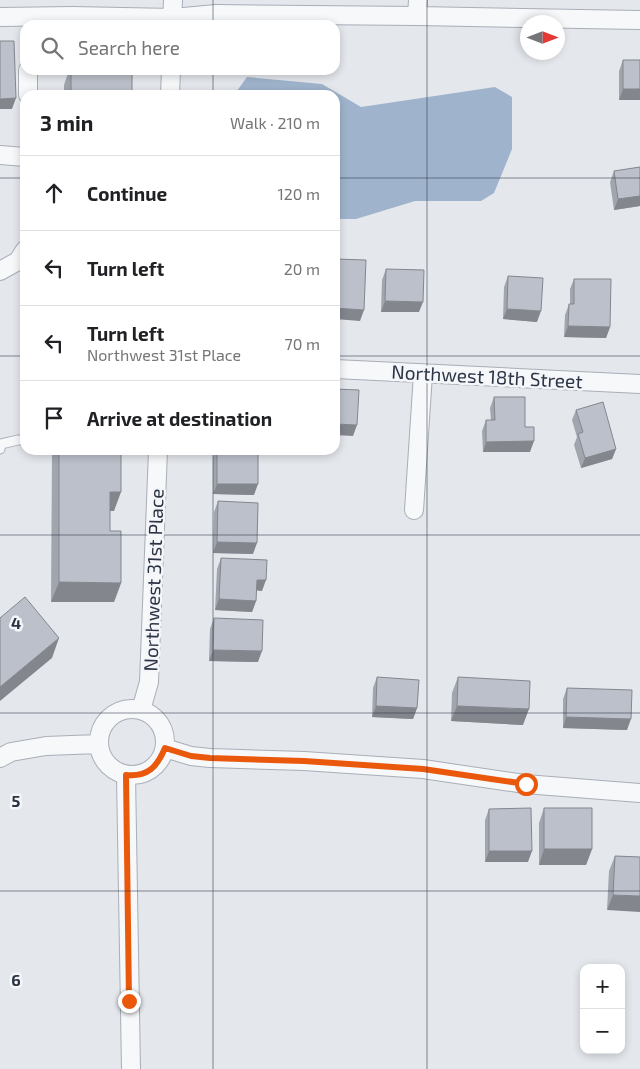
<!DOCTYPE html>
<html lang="en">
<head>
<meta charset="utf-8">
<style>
	body { margin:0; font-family:"Exo 2",sans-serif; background:#f6f6f6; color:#202124 }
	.controls { position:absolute; right:15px; bottom:15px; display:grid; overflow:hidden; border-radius:10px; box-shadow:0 2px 8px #0003 }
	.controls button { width:45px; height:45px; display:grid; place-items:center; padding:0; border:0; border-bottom:1px solid #e0e0e0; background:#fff; color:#202124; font:25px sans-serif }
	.compass { position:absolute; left:520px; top:15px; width:45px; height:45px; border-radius:50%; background:#fff; box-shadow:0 2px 8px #0003; rotate:90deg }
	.stop { position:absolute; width:15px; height:15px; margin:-11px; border:4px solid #ea580c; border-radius:50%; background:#fff }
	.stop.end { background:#ea580c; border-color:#fff; box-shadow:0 1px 5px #0008 }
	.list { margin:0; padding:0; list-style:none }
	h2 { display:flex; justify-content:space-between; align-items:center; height:65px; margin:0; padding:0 20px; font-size:21px }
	h2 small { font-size:16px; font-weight:400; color:#757577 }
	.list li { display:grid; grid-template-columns:32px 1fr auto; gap:15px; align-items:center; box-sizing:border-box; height:75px; padding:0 20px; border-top:1px solid #e0e0e0 }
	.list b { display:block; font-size:19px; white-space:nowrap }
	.list p { margin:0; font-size:16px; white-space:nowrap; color:#757577 }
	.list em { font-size:16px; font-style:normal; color:#757577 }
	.icon { flex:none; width:28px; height:28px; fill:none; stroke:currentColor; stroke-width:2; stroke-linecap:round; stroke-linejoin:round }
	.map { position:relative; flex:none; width:640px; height:1069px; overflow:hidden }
	.search { position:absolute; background:#fff; box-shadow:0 2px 8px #0003; left:20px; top:20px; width:320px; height:55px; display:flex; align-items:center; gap:12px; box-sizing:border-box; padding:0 18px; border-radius:15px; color:#757577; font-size:19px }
	.panel { position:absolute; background:#fff; box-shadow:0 2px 8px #0003; left:20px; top:90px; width:320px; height:365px; border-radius:15px }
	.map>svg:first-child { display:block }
</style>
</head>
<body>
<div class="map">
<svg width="640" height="1069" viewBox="0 0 640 1069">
	<rect width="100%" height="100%" fill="#e4e7ec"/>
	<path fill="#9fb4cc" d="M247,77L322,84L361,107L495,87L512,97V149L494,193L481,201H415L356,219H335V95H234Z"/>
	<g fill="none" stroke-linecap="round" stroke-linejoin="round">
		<defs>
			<path id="service" d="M0,449L1,444L18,440H25"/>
			<path id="minor" d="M417,16L418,0
				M0,17L72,16L173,18L216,14L417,16L640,20
				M172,25L173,0
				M28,70V95
				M170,95L171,70
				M0,155L25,157
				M0,271L18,261L25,250
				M335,369L640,384
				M414,510L423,374
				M99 742a33 33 0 1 1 66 0a33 33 0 1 1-66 0Z
				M141,710L149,682L158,450
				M165,748L191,756L210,758L304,761L423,769L525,784L640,793
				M0,758L11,752L46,746L98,744
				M126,775L131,1069"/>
		</defs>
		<use href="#service" stroke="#a9aeb7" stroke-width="11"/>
		<use href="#minor" stroke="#a9aeb7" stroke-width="20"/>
		<use href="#service" stroke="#f7f8fa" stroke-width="9"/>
		<use href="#minor" stroke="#f7f8fa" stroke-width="18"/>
	</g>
	<path fill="#a1a5ae" d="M623,60H640V100H619V71Z
		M69,70H71L132,95H64V85Z
		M640,167V206L614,210L610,182L614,171Z
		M386,269L419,312H381L382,280Z
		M508,276L537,322L503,319L504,287Z
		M574,279L610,327L606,338L564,337L565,315L569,304H570V289Z
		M494,397L525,427L530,452H483L482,431L486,420H491L490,408Z
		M576,410L616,449L612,459L581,468L574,445L577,437L572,420Z
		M54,450H121L114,511H110V531L121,583L114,602H51L52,455Z
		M216,450H258L254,495L213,494V457Z
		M218,501L253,554L213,553L214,512Z
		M221,558L262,591L256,590V601L252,612L215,610L217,569Z
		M214,618L258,662L209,661L210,629Z
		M377,677L417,708L413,719L372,717L373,688Z
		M458,677L523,725L451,721L452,693Z
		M567,688L627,730L563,728V699Z
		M544,808L592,849L586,865H539V823Z
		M489,809L528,862H485V820Z
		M615,856L640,857L607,910L609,871Z"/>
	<path fill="#83868d" d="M623,89H640V100H619Z
		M71,94H83L82,95H70Z
		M16,98L12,109H0V99Z
		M640,196V206L614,210L618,199Z
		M385,301L423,302L419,312H381Z
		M335,308L364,310L360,321L335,319Z
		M507,309L541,311L537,322L503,319Z
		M568,326L610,327L606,338L564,337Z
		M335,424L357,425L353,436L335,435Z
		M534,441L530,452H483L486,442Z
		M616,449L612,459L581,468L585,458Z
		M217,484H258L254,495L213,494Z
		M110,492H121L114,511H103Z
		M217,542L257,543L253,554L213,553Z
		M257,580H266L262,591L253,590Z
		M59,582L121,583L114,602H51Z
		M219,599L256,601L252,612L215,610Z
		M59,638L52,658L0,701V687Z
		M213,650L262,651L258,662L209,661Z
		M376,706L417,708L413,719L372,717Z
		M457,706L529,709L523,725L451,721Z
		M566,717L631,719L627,730L563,728Z
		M544,849H592L586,865H539Z
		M489,851H532L528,862H485Z
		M613,895L640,896V912L607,910Z"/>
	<path fill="#bbc0ca" stroke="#83868d" d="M0,41H14L16,98L0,99Z
		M623,60H640V89H623Z
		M71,70H132V95H82L83,94H71Z
		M640,167V196L618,199L614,171Z
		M335,259L366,260L364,310L335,308Z
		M386,269L424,270L423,302L385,301Z
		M508,276L543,278L541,311L507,309Z
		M574,279H611L610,327L568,326L569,304H574Z
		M335,389L359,390L357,425L335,424Z
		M494,397H525V427H534V441L486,442V420H495Z
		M603,402L616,449L585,458L578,434L583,432L576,410Z
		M59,450H121V492H110V531H121V583L59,582Z
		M217,450H258V484H217Z
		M218,501L258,503L257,543L217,542Z
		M221,558L267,560L266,580H257L256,601L219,599Z
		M25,597L59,638L0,687V618Z
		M214,618L263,620L262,651L213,650Z
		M377,677L419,680L417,708L376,706Z
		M458,677L530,681L529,709L457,706Z
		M567,688L632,690L631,719L566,717Z
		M531,808L532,851H489V809Z
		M544,808H592V849H544Z
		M615,856L640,857V896L613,895Z"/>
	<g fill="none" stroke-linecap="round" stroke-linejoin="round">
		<path stroke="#ea580c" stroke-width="6" d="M129,1001L126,775C148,777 157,767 165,748L191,756L210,758L304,761L423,769L526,784"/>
	</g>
	<path fill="none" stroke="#2b3445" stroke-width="1" stroke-opacity="0.55" d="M213,0V25M427,0V1069M213,70V95M0,178H25M335,178H640M0,356H25M335,356H640M213,450V1069M0,535H640M0,713H640M0,891H640"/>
	<g text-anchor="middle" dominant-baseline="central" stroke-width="5" stroke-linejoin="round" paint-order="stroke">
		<g font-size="19" fill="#2b3445" stroke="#f4f6f9">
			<text transform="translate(487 376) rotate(3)">Northwest 18th Street</text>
			<text transform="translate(153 580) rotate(-88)">Northwest 31st Place</text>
		</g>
	</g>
	<g font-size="16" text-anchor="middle" font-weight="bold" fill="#2b3445" stroke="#f4f6f9" stroke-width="5" stroke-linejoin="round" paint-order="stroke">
		<text x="16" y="629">4</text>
		<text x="16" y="807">5</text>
		<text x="16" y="986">6</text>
	</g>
</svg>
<div class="controls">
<button>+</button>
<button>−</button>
</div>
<svg class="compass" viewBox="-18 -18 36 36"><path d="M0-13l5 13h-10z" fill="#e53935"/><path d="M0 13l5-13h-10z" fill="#757577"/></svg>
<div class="stop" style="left:526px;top:784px"></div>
<div class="stop end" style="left:129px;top:1001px"></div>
<div class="search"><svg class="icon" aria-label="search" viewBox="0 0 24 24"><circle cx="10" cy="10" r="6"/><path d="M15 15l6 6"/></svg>Search here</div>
<section class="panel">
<h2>3 min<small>Walk · 210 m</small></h2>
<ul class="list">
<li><svg class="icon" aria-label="ahead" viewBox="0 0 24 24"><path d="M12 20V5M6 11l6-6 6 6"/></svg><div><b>Continue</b></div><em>120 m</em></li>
<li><svg class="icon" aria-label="left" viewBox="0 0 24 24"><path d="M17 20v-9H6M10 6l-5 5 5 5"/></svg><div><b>Turn left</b></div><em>20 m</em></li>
<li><svg class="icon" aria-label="left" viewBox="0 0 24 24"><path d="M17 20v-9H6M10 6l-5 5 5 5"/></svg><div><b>Turn left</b><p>Northwest 31st Place</p></div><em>70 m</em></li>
<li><svg class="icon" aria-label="arrive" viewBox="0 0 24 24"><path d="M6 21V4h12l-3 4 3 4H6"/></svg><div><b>Arrive at destination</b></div></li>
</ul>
</section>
</div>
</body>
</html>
